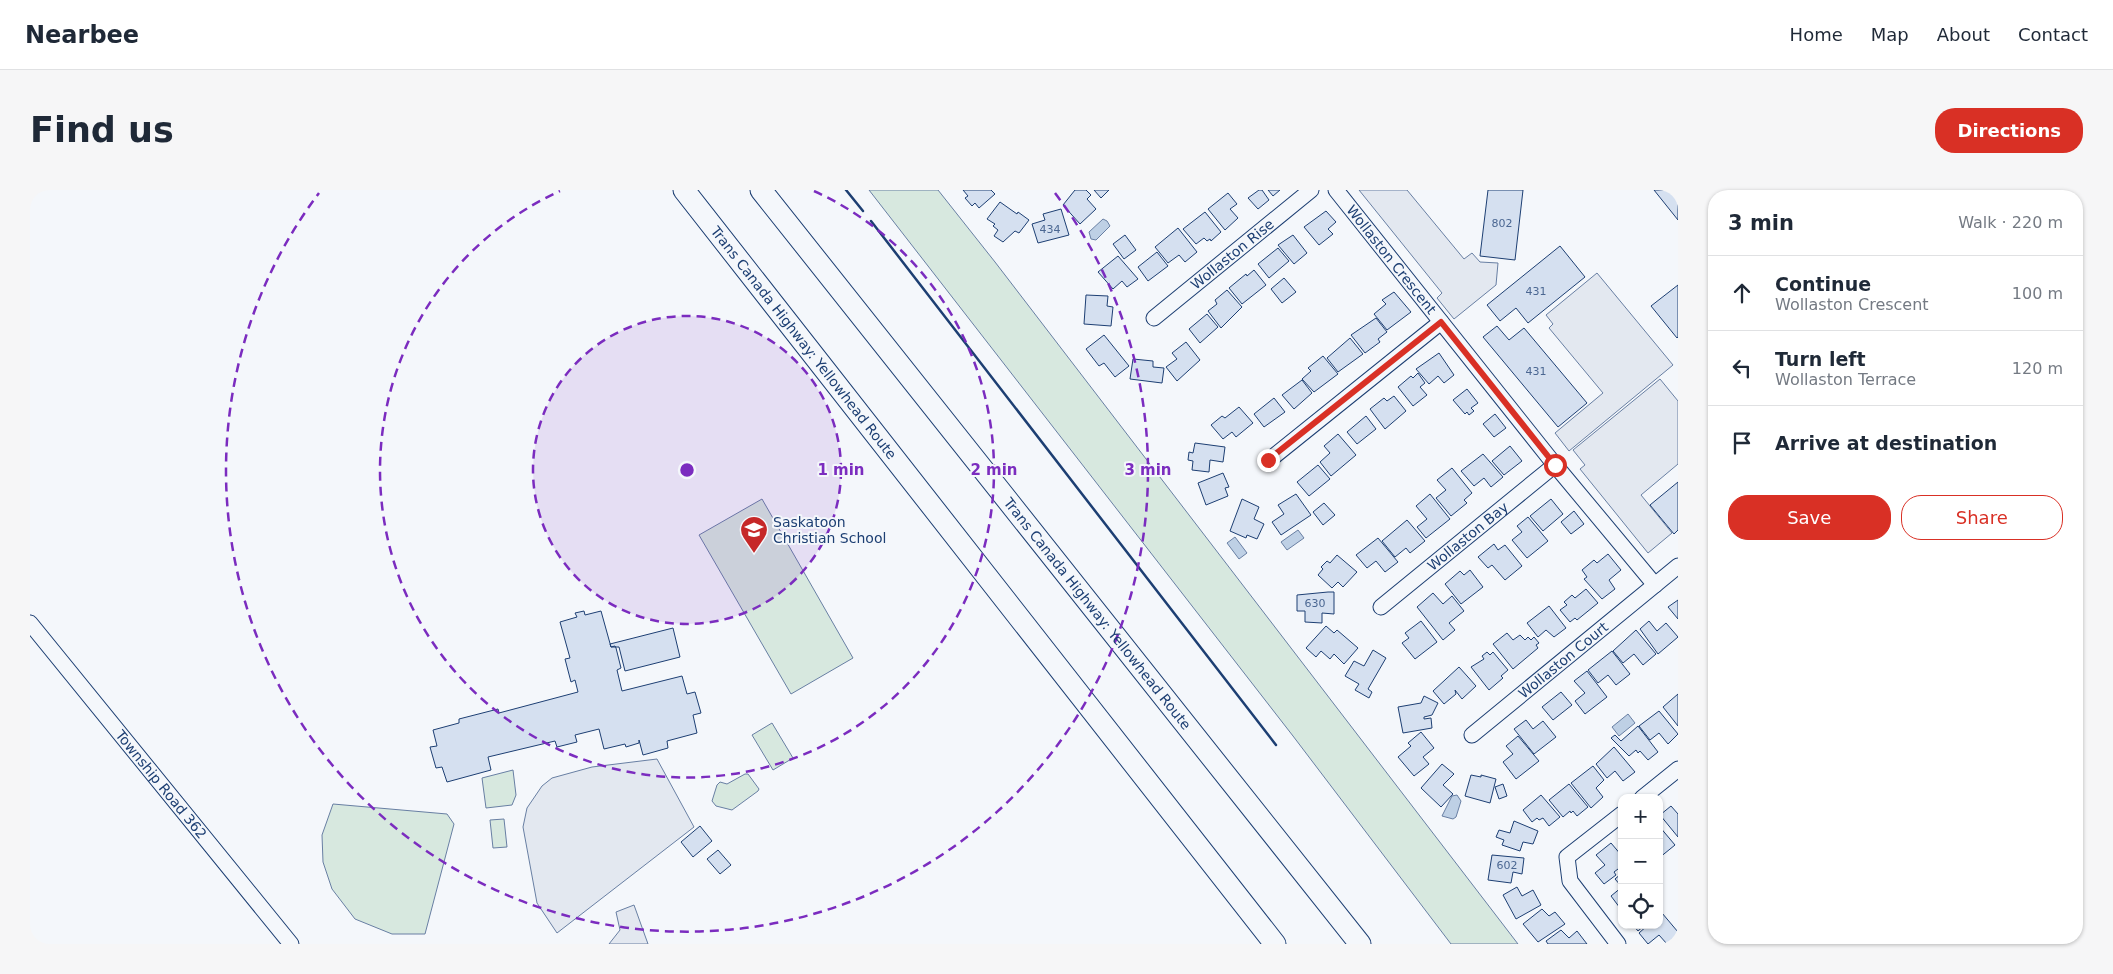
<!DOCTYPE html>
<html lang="en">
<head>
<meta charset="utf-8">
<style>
	body { margin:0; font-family:"DejaVu Sans",sans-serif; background:#f6f6f7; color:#1f2937 }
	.controls { position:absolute; right:15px; bottom:15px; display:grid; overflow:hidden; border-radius:10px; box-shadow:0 1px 4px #0004 }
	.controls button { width:45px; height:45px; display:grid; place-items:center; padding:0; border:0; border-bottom:1px solid #e0e1e3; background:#fff; color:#1f2937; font:25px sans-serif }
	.stop { position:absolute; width:15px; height:15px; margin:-11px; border:4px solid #d93025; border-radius:50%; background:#fff }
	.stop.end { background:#d93025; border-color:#fff; box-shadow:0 1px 5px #0008 }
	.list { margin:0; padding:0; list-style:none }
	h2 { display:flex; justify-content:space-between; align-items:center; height:65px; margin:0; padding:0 20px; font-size:21px }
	h2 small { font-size:16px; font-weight:400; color:#747a83 }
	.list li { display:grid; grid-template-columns:32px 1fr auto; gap:15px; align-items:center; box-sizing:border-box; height:75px; padding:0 20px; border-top:1px solid #e0e1e3 }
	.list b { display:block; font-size:19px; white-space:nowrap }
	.list p { margin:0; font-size:16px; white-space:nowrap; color:#747a83 }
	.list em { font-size:16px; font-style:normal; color:#747a83 }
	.actions { display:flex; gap:10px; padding:15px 20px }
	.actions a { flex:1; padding:11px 0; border:1px solid #d93025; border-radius:20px; text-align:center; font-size:18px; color:#d93025 }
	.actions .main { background:#d93025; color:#fff }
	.icon { flex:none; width:28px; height:28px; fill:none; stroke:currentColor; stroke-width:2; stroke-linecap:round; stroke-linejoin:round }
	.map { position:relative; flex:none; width:1648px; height:754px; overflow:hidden; border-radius:20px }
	header { display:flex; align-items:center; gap:30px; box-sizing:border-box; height:70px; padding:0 25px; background:#fff; border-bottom:1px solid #e0e1e3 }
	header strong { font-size:24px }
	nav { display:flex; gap:28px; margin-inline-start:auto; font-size:18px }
	.intro { display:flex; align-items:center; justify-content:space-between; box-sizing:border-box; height:120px; padding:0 30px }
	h1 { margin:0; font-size:35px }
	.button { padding:12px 22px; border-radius:20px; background:#d93025; color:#fff; font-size:18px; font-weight:700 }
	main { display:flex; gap:30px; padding:0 30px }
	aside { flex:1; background:#fff; border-radius:20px; box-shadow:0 1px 4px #0004 }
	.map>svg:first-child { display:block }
</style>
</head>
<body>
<header>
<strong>Nearbee</strong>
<nav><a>Home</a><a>Map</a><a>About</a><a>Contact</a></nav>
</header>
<div class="intro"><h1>Find us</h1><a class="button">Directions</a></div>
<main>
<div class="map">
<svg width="1648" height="754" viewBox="0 0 1648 754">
	<rect width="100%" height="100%" fill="#f4f7fb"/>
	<path fill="#d7e8df" stroke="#687fa3" d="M839,0H908L965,72L1488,754H1421L1263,546Z
		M732,309L823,468L761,504L669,345Z
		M742,533L763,568L743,580L722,545Z
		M483,580L486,605L482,615L456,618L452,588Z
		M715,584H718L729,599L728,601L702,620L686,616L682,611L687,595L690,592L697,594Z
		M303,614L417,624L424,634L395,744H362L325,729L302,699L293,672L292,645Z
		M474,629L477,657L463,658L460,630Z"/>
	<path fill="#e3e8f0" stroke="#687fa3" d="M1329,0H1377L1434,69L1442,63L1450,72L1468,73L1466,95L1424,129L1407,108L1412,103Z
		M1567,83L1643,175L1539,261L1525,243L1573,203L1519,138L1523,134L1516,125Z
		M1630,189L1648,211V274L1611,305L1642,343L1618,363L1550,279L1555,275L1543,260Z
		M627,569L664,637L527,743L507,713L493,637L497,618L512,596L522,588L562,577Z
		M604,715L618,754H579L590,740L586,722Z"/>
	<path fill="#bed0e5" stroke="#687fa3" d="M1073,29L1077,31L1080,36L1066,50L1061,49L1059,42Z
		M1268,340L1274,348L1257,360L1251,352Z
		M1205,347L1217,363L1209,369L1197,353Z
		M1598,524L1605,533L1589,546L1582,537Z
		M1427,605L1431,611L1426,627L1423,629L1412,626L1422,606Z"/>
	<path fill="#d5e0f0" stroke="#1d3f73" d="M933,0H961L965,4L949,18L945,13L942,16L935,8L938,6Z
		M1045,0H1056L1061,5L1057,9L1066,19L1050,34L1033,15Z
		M1064,0H1079L1071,8Z
		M1229,0H1232L1239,10L1228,19L1218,8Z
		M1238,0H1250L1243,6Z
		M1458,0H1493L1485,70L1450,66Z
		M1624,0H1648V30Z
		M1198,3L1207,14L1200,19L1208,28L1195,40L1178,19Z
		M970,12L987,24L988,22L999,30L989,43L985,41L973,52L964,46L968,40L963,36L965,34L957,29Z
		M1031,19L1039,45L1008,53L1002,34L1015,30L1013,24Z
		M1296,21L1306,32L1298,39L1303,44L1289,55L1274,37Z
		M1175,22L1191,42L1181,51L1180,49L1177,51L1174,48L1166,54L1153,39Z
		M1148,38L1167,62L1155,72L1149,65L1138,73L1125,57Z
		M1095,45L1106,60L1094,69L1083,54Z
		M1263,45L1277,63L1264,74L1248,55Z
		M1530,56L1555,87L1498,133L1486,118L1470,131L1457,115Z
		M1248,58L1259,71L1239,88L1228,74Z
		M1127,62L1138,76L1118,91L1108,77Z
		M1088,66L1108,89L1097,97L1092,91L1083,99L1068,82Z
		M1224,80L1236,95L1212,114L1199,98L1216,84L1217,86Z
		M1254,88L1266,102L1252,113L1241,99Z
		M1648,95V147L1647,148L1621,116Z
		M1197,100L1212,117L1191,138L1178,121L1187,114L1185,110Z
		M1364,102L1381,122L1357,140L1344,124L1356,114L1352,110Z
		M1056,105L1078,106L1077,116L1083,117L1081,136L1054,134Z
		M1177,124L1188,137L1170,153L1159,139Z
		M1346,128L1357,142L1348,149L1350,152L1335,163L1321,145Z
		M1467,136L1479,150L1494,138L1557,213L1528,237L1453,147Z
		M1074,145L1099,176L1085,187L1074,173L1069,176L1056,159Z
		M1320,148L1333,164L1308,182L1297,168Z
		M1156,152L1170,170L1147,191L1136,177L1147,169L1142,163Z
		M1409,163L1424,185L1414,193L1408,186L1399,194L1386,179Z
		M1293,166L1308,184L1284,202L1272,189L1281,181L1278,178Z
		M1103,169L1123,171V177L1134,178L1132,193L1100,189Z
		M1388,183L1395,193L1390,197L1397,205L1383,216L1368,197L1381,186L1383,188Z
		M1272,190L1282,203L1264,219L1252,205Z
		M1437,199L1448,213L1441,218L1444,221L1439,225L1437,222L1435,224L1423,210Z
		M1364,206L1376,221L1355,239L1340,219L1354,208L1357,211Z
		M1244,208L1255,222L1234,237L1224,224Z
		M1209,217L1223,233L1206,247L1202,242L1193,249L1181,235L1192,226L1195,228Z
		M1465,224L1476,238L1464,247L1453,234Z
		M1336,226L1346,239L1327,254L1317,242Z
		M1308,244L1326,265L1301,286L1290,272L1300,263L1294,256Z
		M1165,253L1195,257L1193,272L1180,270L1179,282L1162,280L1163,271L1158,270L1159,262L1163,263Z
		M1480,256L1492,271L1474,285L1462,271Z
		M1453,264L1473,287L1461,297L1454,288L1444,296L1431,281Z
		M1288,275L1300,289L1279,306L1267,292Z
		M1422,278L1442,303L1434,310L1437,313L1421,326L1406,308L1416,300L1407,290Z
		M1193,283L1199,297L1195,298L1198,306L1176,315L1168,293Z
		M1648,292V340L1644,344L1620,315Z
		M1266,304L1281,325L1251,345L1242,332L1254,324L1248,315Z
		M1400,304L1420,329L1396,348L1387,337L1397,329L1386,316Z
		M1212,309L1229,317L1224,329L1234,334L1227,349L1217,345L1216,348L1200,341Z
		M1521,309L1533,324L1513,341L1500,326Z
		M1294,313L1305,325L1293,335L1283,322Z
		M1544,321L1554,334L1541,344L1531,332Z
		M1498,327L1518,351L1497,368L1482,350L1492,342L1487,336Z
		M1377,330L1395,351L1380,363L1376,358L1365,367L1352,351Z
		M1348,348L1368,372L1355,382L1346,371L1337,378L1326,365Z
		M1464,354L1468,360L1475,355L1492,376L1475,390L1462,375L1458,378L1448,367Z
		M1578,364L1591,380L1579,390L1585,399L1572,409L1554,389L1557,387L1552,380L1564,370L1567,373Z
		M1307,365L1327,382L1313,397L1308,392L1302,398L1288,385L1293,379L1291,377L1297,371L1300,373Z
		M1440,380L1453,397L1431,414L1415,394L1430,381L1434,385Z
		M1556,399L1568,413L1547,430L1545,428L1540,432L1530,420L1537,415L1534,412L1542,405L1545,408Z
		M1298,402H1304V424L1292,423V433L1275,432V421H1267V405Z
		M1403,403L1413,414L1422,406L1434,421L1419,433L1425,440L1413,450L1387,417Z
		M1648,410V429L1638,417Z
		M1519,416L1536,438L1524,447L1516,440L1508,447L1497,433Z
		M554,421L555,425L571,421L581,457L585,456L586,458L591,478L587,480L592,501L652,486L657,504L665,502L671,523L663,525L667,543L637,551L638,558L613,565L609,550V553L596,557L595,554L574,559L569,539L545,545L547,552L527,557L525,551L458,567L461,580L417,592L412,577L406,578L400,557L407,556L403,540L429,533V529L468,519L469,523L548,502L545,490L541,492L535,469L540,468L530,432L547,427L545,423Z
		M1391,431L1407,452L1385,469L1372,453L1379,448L1375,443Z
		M1619,431L1627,441L1636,433L1648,447L1628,464L1610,439Z
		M1296,436L1304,443L1307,440L1328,458L1314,474L1304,464L1300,469L1291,461L1286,467L1276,458Z
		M643,438L650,467L595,481L589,457H581L580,454Z
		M1606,440L1626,464L1613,475L1604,464L1593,473L1583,461Z
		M1477,443L1483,450L1490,445L1495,450L1498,447L1501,450L1504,447L1509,453L1506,455L1508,458L1483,479L1463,454Z
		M1343,460L1356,468L1338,499L1342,502L1339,508L1325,500L1329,494L1315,486L1324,471L1334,476Z
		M1582,461L1600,484L1586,495L1578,485L1568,493L1558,480Z
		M1457,462L1460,465L1463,462L1478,480L1471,486L1473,488L1459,500L1441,477L1454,469L1452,466Z
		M1429,477L1446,496L1432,509L1425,500L1426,504L1414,514L1403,501Z
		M1557,481L1577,507L1555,524L1545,511L1555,503L1544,491Z
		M1531,502L1542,515L1523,530L1512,517Z
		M1648,504V536L1633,517Z
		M1394,506L1408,513L1402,525L1394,527V529L1401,528L1402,538L1373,543L1368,517L1391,513Z
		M1629,521L1648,544L1638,554L1629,543L1620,550L1609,536Z
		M1496,530L1503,539L1513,531L1526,547L1504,564L1484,539Z
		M1608,536L1628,562L1618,570L1610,561L1608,563L1606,560L1599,566L1581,548L1585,545L1591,551Z
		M1391,542L1404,558L1393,567L1399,574L1384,586L1368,567L1381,556L1378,553Z
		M1488,546L1509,571L1486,589L1473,572L1483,564L1476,556Z
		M1584,557L1605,582L1593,591L1585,581L1577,588L1566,574Z
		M1412,574L1424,584L1413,595L1423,604L1411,617L1391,598Z
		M1563,576L1574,590L1566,598L1573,607L1561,618L1541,593Z
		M1441,585L1451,587V585L1466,589L1460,613L1435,606Z
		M1473,594L1477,606L1469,609L1465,597Z
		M1539,594L1558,617L1547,626L1543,621L1541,623L1540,621L1533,627L1519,610Z
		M1511,605L1530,627L1519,636L1513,628L1509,630L1507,628L1502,632L1493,620Z
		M1641,616L1648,624V647L1630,625Z
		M1484,631L1508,641L1503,654L1493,652L1490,661L1472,655L1474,650L1466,647L1469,640L1480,643Z
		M670,636L682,651L663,667L651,652Z
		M1629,636L1645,655L1629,668Z
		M1581,653L1592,666V676L1584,682L1586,685L1574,694L1565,683L1575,675L1566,665Z
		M688,660L701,675L690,684L677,669Z
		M1462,665L1494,668L1492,684L1483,682L1481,693L1458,690Z
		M1592,683V697L1585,689Z
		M1487,697L1492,706L1503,700L1511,715L1486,729L1473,705Z
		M1592,697V717L1590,718L1581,706Z
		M1512,719L1519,726L1525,722L1535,734L1508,752L1493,734Z
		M1632,723L1648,742V745L1637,754L1629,745L1618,754L1609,743L1618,735H1629V726Z
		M1603,735H1615L1608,741Z
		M1531,740L1539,748L1547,741L1557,754H1518L1516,751Z"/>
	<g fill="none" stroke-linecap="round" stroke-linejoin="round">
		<defs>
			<g id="minor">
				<path id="s1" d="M1306,0L1525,275L1625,395"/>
				<path id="s2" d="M1124,128L1281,0"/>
				<path d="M1238,271L1411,132"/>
				<path id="s3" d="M1351,417L1525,275"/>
				<path id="s4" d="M0,433L261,754"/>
				<path id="s5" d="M1442,545L1648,376"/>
				<path d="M1612,608L1648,579"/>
				<path d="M1588,754L1540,691L1537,667L1592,624"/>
			</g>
			<g id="highway">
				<path id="s6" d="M654,0L1245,754"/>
				<path id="s7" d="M731,0L1330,754"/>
			</g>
		</defs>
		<use href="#minor" stroke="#1d3f73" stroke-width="17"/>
		<use href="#highway" stroke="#1d3f73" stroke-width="23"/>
		<use href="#minor" stroke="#f4f7fb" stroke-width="15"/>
		<use href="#highway" stroke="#f4f7fb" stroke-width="21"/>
		<path stroke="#1d3f73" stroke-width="2.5" d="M816,0L833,21
			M841,31L1246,555"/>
	</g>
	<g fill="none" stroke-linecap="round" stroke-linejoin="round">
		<path stroke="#d93025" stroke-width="6" d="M1238,270L1411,132L1525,275"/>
	</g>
	<circle cx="657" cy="280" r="154" fill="#7b2cbf" fill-opacity=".12"/>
	<g fill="none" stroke="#7b2cbf" stroke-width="2.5" stroke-dasharray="9 6">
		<circle cx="657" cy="280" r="154"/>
		<path d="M784 1A307 307 0 1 1 530 1"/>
		<path d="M1025 3A461 461 0 1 1 289 3"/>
	</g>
	<defs>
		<symbol id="school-pin" viewBox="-11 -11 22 30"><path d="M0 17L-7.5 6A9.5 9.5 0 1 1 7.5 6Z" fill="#c62828" stroke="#f4f7fb"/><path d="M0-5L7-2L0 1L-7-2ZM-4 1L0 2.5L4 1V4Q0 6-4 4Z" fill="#fff"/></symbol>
	</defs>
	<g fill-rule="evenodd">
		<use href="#school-pin" x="708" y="324" width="32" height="43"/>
	</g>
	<g text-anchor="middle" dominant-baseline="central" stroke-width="4" stroke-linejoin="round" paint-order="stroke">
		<g font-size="11" fill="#4b6792">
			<text x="1472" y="33">802</text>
			<text x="1020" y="39">434</text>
			<text x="1506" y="101">431</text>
			<text x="1506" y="181">431</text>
			<text x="1285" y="413">630</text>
			<text x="1477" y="675">602</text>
		</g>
		<g font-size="14" fill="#1d3f73" stroke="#f4f7fb">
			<text stroke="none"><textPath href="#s2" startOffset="101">Wollaston Rise</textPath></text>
			<text stroke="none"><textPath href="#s1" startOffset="89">Wollaston Crescent</textPath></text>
			<text stroke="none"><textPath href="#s6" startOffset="194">Trans Canada Highway: Yellowhead Route</textPath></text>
			<text stroke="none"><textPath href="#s3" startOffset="112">Wollaston Bay</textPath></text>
			<text stroke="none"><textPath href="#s7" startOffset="541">Trans Canada Highway: Yellowhead Route</textPath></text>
			<text stroke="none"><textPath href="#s5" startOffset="118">Wollaston Court</textPath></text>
			<text stroke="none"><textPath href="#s4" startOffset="208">Township Road 362</textPath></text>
		</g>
		<g font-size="14" fill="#1d3f73" stroke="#f4f7fb" text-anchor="start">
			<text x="743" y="332">Saskatoon<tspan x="743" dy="16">Christian School</tspan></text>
		</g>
	</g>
	<circle cx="657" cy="280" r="8" fill="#7b2cbf" stroke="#f4f7fb" stroke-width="2.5"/>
	<g font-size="15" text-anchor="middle" font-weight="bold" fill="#7b2cbf" stroke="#f4f7fb" stroke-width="4" stroke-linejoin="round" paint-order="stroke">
		<text x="811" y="285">1 min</text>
		<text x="964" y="285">2 min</text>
		<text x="1118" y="285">3 min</text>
	</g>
</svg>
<div class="controls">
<button>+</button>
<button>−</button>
<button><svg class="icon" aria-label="locate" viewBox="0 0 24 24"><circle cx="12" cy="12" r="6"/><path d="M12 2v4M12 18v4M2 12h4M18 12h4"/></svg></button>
</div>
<div class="stop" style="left:1525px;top:275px"></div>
<div class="stop end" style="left:1238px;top:270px"></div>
</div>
<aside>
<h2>3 min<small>Walk · 220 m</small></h2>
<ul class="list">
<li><svg class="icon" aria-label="ahead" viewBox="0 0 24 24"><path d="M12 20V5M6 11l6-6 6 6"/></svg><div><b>Continue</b><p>Wollaston Crescent</p></div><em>100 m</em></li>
<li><svg class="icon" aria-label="left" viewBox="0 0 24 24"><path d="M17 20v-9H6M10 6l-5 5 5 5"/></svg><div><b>Turn left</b><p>Wollaston Terrace</p></div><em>120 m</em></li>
<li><svg class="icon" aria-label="arrive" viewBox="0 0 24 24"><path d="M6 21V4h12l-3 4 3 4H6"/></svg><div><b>Arrive at destination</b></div></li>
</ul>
<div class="actions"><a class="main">Save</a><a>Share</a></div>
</aside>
</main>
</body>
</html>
